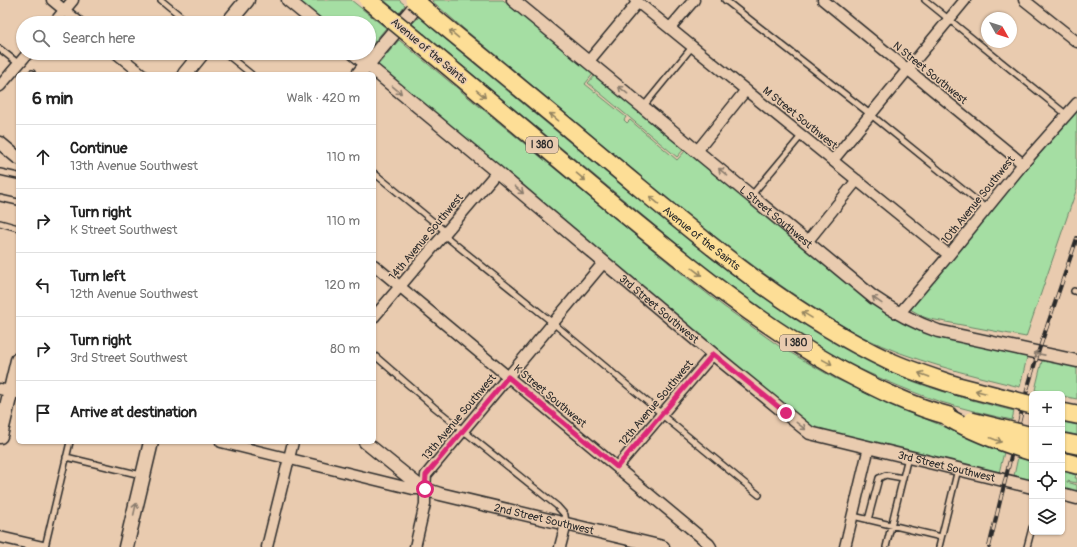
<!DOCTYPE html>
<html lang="en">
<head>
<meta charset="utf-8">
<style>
	body { margin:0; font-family:Pangolin,sans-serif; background:#f2f2f2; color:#222 }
	.controls { position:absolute; right:12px; bottom:12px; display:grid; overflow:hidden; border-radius:6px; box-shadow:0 1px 3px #0004 }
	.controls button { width:36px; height:36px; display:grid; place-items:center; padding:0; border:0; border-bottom:1px solid #e0e0e0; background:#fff; color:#222; font:20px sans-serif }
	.compass { position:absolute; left:981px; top:12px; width:36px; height:36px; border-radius:50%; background:#fff; box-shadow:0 1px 3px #0004; rotate:129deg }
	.stop { position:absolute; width:12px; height:12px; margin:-9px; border:3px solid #db2777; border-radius:50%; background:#fff }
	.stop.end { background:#db2777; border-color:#fff; box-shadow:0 1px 4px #0008 }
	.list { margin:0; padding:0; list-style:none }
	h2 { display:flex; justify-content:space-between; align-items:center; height:52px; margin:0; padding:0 16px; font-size:17px }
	h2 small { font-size:13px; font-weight:400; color:#767676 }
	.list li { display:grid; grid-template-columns:26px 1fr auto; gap:12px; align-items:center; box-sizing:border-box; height:64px; padding:0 16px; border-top:1px solid #e0e0e0 }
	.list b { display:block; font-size:15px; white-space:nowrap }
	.list p { margin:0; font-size:13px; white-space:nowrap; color:#767676 }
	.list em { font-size:13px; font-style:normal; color:#767676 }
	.icon { flex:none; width:22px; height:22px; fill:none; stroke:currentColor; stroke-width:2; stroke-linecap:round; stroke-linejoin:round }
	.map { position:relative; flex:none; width:1077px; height:547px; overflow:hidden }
	.search { position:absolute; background:#fff; box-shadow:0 1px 3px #0004; left:16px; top:16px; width:360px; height:44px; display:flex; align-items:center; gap:10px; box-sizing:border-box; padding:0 14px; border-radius:22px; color:#767676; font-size:15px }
	.panel { position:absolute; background:#fff; box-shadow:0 1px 3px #0004; left:16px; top:72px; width:360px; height:372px; border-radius:6px }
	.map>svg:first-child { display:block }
</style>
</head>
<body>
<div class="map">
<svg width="1077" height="547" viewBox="0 0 1077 547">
	<rect width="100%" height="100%" fill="#e9cbaf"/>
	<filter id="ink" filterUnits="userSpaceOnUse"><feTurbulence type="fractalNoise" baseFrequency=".025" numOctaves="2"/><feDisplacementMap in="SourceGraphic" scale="8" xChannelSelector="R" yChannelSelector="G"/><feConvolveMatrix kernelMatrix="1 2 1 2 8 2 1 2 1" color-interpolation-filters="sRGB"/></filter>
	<g filter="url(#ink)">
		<path fill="#a5dea3" stroke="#688467" d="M297,0H351L386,28L369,48V23H325Z
			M384,0H399L405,5L399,13Z
			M432,0H503L593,74L585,84L626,117L624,120L627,123L630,120L677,160L686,150L883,310L906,324L932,335L1027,357L1020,387C967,374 912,361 863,337C848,330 834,320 819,311C775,283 733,251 692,218C615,156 540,91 464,29L432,1Z
			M419,17C487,74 556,131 625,188C706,255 787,323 883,369C925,388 970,400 1014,411L1012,420C988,415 965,409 941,402C914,393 886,381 860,369C803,342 751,302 701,264L412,24Z
			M399,40L686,277L723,306L779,346L834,378L885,402L945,427L1005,448L999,473L815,429L811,427L777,399L380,67L378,65Z
			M595,75L684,149L677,157L588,83Z
			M1077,111V188L1026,337L930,319L924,317L910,309L995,206Z
			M1044,360L1077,367V399L1062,396V394H1050L1035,390L1042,361Z
			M1062,422L1077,425V435L1062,432Z
			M1019,452L1032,456V481L1014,476Z
			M1062,465L1070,468L1069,473L1076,475L1075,478H1077V483L1067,481V482L1077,485V492L1062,488Z"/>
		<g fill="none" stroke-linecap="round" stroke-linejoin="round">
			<defs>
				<path id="service" d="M161,0L189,23
					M725,0L870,114L987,209
					M925,0L1067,115
					M0,49L19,64
					M225,53L251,74
					M32,73V74
					M643,107L692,47
					M0,172L18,176
					M374,173L446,232
					M751,196L802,135
					M0,198L18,202
					M0,223L18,228
					M444,235L553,323L662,414
					M1074,291L1077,292
					M374,355L434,407L557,506L565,515L566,523
					M662,415L759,495
					M66,457L141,475
					M853,516L941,537
					M868,520L878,482L879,478L886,475L903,478
					M45,547L70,442
					M886,547L908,457
					M939,547L958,469
					M1027,547L1032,528"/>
				<path id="minor" d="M52,0L80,23
					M635,0L949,255
					M823,0L1023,164
					M1024,0L1077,42
					M54,23L73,0
					M670,28L694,0
					M116,53L142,74
					M588,62L638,2
					M0,86L28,53
					M697,151L746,90
					M833,160L965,0
					M807,242L857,180
					M374,265L709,544L711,547
					M899,314L949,255L1023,164L1077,103
					M374,317L497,172
					M0,389L18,393
					M221,442L413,489H425
					M617,467L713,354
					M0,537L43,547
					M267,547L293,442
					M415,547L425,504V489L426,475L604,262
					M560,547L566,524
					M845,547L869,447"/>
				<g id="tertiary">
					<path d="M288,0L316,23"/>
					<path id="s1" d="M513,0L751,196L873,297C893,311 915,323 938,331L1077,361"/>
					<path id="s2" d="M353,53L497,172L713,354L810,433L1032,487"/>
					<path d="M0,143L18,158"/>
					<path id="s3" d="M365,442L417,484L425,489L440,494L663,547"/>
					<path d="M1062,494L1077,498"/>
				</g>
				<path id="secondary" d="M228,23L247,0
					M185,74L202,53
					M359,74L421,0
					M0,436L18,360
					M126,547L151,442"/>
				<g id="motorway">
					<path id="s4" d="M437,20C501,72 565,125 628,178C710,246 792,315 889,361C911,371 935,378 958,386"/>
					<path d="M419,42C484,97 550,151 615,206C687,265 759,324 841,370C875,388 911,406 949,416"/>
					<path d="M1062,412L1077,415"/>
					<path d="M1062,442L1077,445"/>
					<path d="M1062,461L1077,465"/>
				</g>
			</defs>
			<use href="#service" stroke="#2b2b2b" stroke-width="8"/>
			<use href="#minor" stroke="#2b2b2b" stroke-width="13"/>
			<use href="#tertiary" stroke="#2b2b2b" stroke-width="15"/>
			<use href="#secondary" stroke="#2b2b2b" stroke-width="17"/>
			<use href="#motorway" stroke="#2b2b2b" stroke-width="20"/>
			<use href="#service" stroke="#e9cbaf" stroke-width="5"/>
			<use href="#minor" stroke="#e9cbaf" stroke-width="10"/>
			<use href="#tertiary" stroke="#e9cbaf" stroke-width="12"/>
			<use href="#secondary" stroke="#e9cbaf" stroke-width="14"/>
			<use href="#motorway" stroke="#fdde96" stroke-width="17"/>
			<defs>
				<path id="rail" d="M989,547L1027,390L1038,353L1077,238"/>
			</defs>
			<use href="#rail" stroke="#2b2b2b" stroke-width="4"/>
			<use href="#rail" stroke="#e9cbaf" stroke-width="2.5" stroke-dasharray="8" stroke-linecap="butt"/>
			<defs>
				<path id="motorway-bridge" d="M368,0L419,42
					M414,0L437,20
					M958,386L1032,405
					M949,418C975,433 1003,443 1032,452
					M971,421L1032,436"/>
			</defs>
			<use href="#motorway-bridge" stroke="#2b2b2b" stroke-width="20" stroke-linecap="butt"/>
			<use href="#motorway-bridge" stroke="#fdde96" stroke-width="17"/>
		</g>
		<defs><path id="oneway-shaft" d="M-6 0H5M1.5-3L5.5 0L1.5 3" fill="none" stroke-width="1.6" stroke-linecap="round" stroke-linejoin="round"/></defs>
		<g stroke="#948460">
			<use href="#oneway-shaft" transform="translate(454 34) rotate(-140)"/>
			<use href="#oneway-shaft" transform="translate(481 94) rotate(40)"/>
			<use href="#oneway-shaft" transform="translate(554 117) rotate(-140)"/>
			<use href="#oneway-shaft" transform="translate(581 177) rotate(40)"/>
			<use href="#oneway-shaft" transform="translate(654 200) rotate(-140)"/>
			<use href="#oneway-shaft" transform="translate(697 272) rotate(37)"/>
			<use href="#oneway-shaft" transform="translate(807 315) rotate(-149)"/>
			<use href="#oneway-shaft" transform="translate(827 362) rotate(29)"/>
			<use href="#oneway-shaft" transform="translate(924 375) rotate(-160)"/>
			<use href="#oneway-shaft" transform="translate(981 392) rotate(-165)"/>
			<use href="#oneway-shaft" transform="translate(996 440) rotate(21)"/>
		</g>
		<g stroke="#8a7b6d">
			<use href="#oneway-shaft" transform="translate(397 90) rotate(40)"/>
			<use href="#oneway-shaft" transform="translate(623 90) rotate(-141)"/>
			<use href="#oneway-shaft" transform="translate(723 172) rotate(-140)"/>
			<use href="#oneway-shaft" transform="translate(519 190) rotate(40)"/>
			<use href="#oneway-shaft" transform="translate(877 300) rotate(-144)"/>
			<use href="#oneway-shaft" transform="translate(1039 354) rotate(-169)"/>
			<use href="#oneway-shaft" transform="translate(801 426) rotate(38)"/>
			<use href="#oneway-shaft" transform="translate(135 509) rotate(-77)"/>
		</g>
	</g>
	<g fill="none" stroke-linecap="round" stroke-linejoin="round" filter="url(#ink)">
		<path stroke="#db2777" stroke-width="5" d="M425,489L426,475L508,377L617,467L713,354L786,413"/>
	</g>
	<g text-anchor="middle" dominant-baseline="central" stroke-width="3" stroke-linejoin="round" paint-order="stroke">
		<g fill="#e9cbaf" stroke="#645b53" stroke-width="1">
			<rect x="526" y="137" width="32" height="16" rx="3"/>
			<rect x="780" y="335" width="32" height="16" rx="3"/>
		</g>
		<g font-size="10" font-weight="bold" fill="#2b2b2b">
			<text x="542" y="145">I 380</text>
			<text x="796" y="343">I 380</text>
		</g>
		<g font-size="11" fill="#2b2b2b" stroke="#e9cbaf">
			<text transform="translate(429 51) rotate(40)">Avenue of the Saints</text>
			<text transform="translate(930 73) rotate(39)">N Street Southwest</text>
			<text transform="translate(800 118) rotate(39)">M Street Southwest</text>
			<text transform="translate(978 200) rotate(-51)">10th Avenue Southwest</text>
			<text stroke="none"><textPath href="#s1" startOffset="341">L Street Southwest</textPath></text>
			<text transform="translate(426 237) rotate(-50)">14th Avenue Southwest</text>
			<text stroke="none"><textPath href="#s4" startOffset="343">Avenue of the Saints</textPath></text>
			<text stroke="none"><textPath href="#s2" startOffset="399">3rd Street Southwest</textPath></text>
			<text transform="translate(550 396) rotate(40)">K Street Southwest</text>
			<text transform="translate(656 403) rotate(-50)">12th Avenue Southwest</text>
			<text transform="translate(459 417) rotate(-50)">13th Avenue Southwest</text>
			<text stroke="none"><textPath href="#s2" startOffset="735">3rd Street Southwest</textPath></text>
			<text stroke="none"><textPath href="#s3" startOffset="199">2nd Street Southwest</textPath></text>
		</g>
	</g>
</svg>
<div class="controls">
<button>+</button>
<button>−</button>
<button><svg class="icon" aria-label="locate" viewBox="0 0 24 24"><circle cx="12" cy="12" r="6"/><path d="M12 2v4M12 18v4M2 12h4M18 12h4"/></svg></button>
<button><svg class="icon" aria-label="layers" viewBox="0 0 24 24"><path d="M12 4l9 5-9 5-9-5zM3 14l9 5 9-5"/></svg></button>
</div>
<svg class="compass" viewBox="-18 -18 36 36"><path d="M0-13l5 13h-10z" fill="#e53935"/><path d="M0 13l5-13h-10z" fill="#767676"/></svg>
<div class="stop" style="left:425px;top:489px"></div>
<div class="stop end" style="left:786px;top:413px"></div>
<div class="search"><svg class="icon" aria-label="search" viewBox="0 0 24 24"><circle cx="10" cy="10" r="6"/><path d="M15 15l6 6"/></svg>Search here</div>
<section class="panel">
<h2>6 min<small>Walk · 420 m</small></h2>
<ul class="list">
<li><svg class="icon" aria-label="ahead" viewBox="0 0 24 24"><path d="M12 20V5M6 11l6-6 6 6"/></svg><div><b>Continue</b><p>13th Avenue Southwest</p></div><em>110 m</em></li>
<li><svg class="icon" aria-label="right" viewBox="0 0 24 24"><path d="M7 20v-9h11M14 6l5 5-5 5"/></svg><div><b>Turn right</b><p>K Street Southwest</p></div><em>110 m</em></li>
<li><svg class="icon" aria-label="left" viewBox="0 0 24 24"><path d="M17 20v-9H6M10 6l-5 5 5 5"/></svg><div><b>Turn left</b><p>12th Avenue Southwest</p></div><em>120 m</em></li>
<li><svg class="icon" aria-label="right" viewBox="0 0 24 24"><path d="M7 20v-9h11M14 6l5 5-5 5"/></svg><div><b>Turn right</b><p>3rd Street Southwest</p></div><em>80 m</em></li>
<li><svg class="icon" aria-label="arrive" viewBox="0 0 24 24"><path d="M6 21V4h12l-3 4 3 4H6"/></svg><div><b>Arrive at destination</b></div></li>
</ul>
</section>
</div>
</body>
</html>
